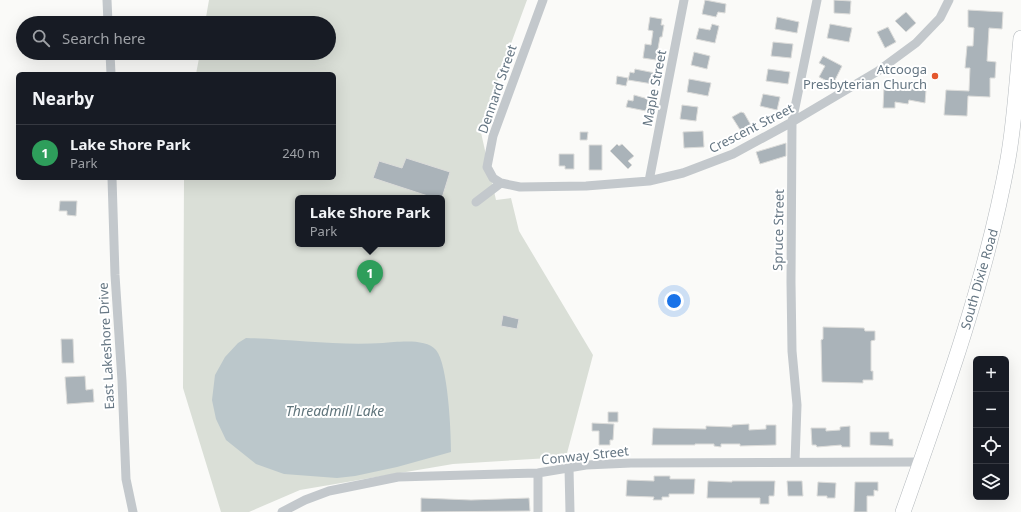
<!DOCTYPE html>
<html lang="en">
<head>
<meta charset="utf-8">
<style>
	body { margin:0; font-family:"Noto Sans",sans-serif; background:#20242c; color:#f1f3f6 }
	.controls { position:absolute; right:12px; bottom:12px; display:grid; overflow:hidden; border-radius:6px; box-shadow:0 4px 16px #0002 }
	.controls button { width:36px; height:36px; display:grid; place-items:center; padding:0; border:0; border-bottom:1px solid #363941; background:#171b24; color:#f1f3f6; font:20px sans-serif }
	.you { position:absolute; left:674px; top:301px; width:14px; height:14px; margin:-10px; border:3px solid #fff; border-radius:50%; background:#1a73e8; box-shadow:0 0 0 6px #1a73e833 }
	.badge { display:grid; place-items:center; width:26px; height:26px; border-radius:50%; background:#8c9099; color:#fff; font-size:13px; font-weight:700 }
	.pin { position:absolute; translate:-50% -33px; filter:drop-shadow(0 1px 2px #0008) }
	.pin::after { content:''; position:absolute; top:21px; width:14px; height:12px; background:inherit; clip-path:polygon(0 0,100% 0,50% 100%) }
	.popup { position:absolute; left:295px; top:195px; width:150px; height:52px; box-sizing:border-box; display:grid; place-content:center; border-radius:6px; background:#171b24; filter:drop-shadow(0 1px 3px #0005); font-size:13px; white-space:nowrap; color:#9ea1a6 }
	.popup b { font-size:15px; color:#f1f3f6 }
	.popup::after { content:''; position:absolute; left:50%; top:100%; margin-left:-8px; border:8px solid transparent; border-top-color:#171b24 }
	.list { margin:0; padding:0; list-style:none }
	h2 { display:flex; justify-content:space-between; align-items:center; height:52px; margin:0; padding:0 16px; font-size:17px }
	h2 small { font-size:13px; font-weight:400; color:#9ea1a6 }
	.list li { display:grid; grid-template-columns:26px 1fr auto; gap:12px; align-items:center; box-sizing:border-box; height:56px; padding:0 16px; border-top:1px solid #363941 }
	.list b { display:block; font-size:15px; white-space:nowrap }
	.list p { margin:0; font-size:13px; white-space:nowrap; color:#9ea1a6 }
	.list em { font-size:13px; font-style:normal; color:#9ea1a6 }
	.icon { flex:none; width:22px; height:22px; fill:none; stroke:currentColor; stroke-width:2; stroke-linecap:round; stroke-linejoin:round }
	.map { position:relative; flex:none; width:1021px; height:512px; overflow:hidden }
	.search { position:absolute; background:#171b24; box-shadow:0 4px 16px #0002; left:16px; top:16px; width:320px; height:44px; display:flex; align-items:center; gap:10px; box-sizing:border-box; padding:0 14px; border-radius:22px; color:#9ea1a6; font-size:15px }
	.panel { position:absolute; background:#171b24; box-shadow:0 4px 16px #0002; left:16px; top:72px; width:320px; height:108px; border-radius:6px }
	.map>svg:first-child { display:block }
</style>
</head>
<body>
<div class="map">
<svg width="1021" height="512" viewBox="0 0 1021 512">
	<rect width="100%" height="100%" fill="#fafaf8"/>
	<path fill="#dadfd7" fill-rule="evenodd" d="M209,0H527L480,128L496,200L511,198L519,231L593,355L566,457L453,464L300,490L249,512H221L183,388L184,178H334V74H196L200,53H329V23H205ZM298,198H442V244H298Z"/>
	<path fill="#bbc7cb" d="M246,338C291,339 337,346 383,343C397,342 426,338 436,350C448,364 451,431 451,452L397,467L355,476L337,478L284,474L256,464L226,440L216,419L212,400L215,375L225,357L238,343Z"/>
	<path fill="#aab3b9" stroke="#dcdcda" d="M705,0L726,4L725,13L718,12L716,17L702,14Z
		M834,0L851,1L850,14L834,13Z
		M968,10L1003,12L1002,29L989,28L987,61L996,62L995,78H990V97L968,96L967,116L944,115L946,90L969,91L970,68H965L967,46H973L974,28L968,27Z
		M906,12L916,23L906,32L895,21Z
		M650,17L662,19L661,25H664L662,37H660L656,60L643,58L645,44L651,45L653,31L648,30Z
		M777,17L799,22L797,33L775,29Z
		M712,24L719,26L715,43L696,39L699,28L710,30Z
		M830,24L852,28L849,42L827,38Z
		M888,27L896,42L885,48L877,32Z
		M773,42L793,44L791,58L771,56Z
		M694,52L710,56L707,69L691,65Z
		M823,56L842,66L833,84L819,77L825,66L819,63Z
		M635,69L655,73L653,84L628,80L630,72L634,73Z
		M768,69L790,72L788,84L766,81Z
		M617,76L628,78L626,86L616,84Z
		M689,79L711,83L708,96L687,92Z
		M900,83L912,84L911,88L926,90L925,103L909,100L908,104L895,102V108H883L884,87H899Z
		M763,94L780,97L777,110L760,106Z
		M634,95L648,99L646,111L626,107L628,100L633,101Z
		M682,105L698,107L696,121L680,119Z
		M741,112L744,113L752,127L748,130L750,133L744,136L732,117Z
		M703,131L704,147L684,148L683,132Z
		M580,132H588L587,140H580Z
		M786,143V156L760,164L756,152Z
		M617,144L619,146L622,144L634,156L628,161L632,165L628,169L610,151Z
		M589,145H602V170H589Z
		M559,154H574V169H565V166H559Z
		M406,158L450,172L442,198H434L373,178L379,161L402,168Z
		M60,201H77L76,216L67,215V211H59Z
		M503,315L519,319L517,329L501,326Z
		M823,327L864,328L865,331H875V340L871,341V371H873V380H863V383L822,382L821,340L823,339Z
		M61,339H73L74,363H62Z
		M85,376L86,390L93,389L94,402L67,404L65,377Z
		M608,412H618V422H608Z
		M592,423L614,424L613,440H610V445H599V431H592Z
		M749,424V430L766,429V425H776V445L740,446V444H721V447L714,446V444H695V445H652L653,428L706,429V426L732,427V425Z
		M850,426V447H842L841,445L817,447L816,445H812L811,428H826V431L840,430V427Z
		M870,432H889V439H893V446L870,445Z
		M654,476H670V479H695L694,494H669V497H662V500H653L654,497L626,496L627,480L654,481Z
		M708,481L732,482V481H775L774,496H769V504H760V498H707Z
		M787,481H802L803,496H788Z
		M818,482L836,483L835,498H827V496H817Z
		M855,482H878V491L874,490V496H867V512H854Z
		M421,498L471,500L529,498L530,511L421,512Z"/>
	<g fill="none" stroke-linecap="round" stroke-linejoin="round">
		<defs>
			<path id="primary" d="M903,512C944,396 986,280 1008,159C1015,119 1017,78 1021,38"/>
		</defs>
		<use href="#primary" stroke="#b5babe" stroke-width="16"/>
		<path stroke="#c3c8cc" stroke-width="9" d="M107,0L108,23
			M543,0L493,136L487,167L493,178L501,183L520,187L586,186L649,181L683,173L733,154L792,122L878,71L916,43L940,18L949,0
			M110,53L111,74
			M112,178L115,275L122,381L126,479L133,512
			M649,181L684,0
			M476,202L501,183
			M795,462L797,405L792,351L791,282L792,122L817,0
			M569,468L570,512
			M282,512L305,500L329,491L398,477L538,473L586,465L631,463L921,462
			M538,512V473"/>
		<use href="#primary" stroke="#fff" stroke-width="15"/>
	</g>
	<circle fill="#e4572e" stroke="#fff" stroke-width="1.5" cx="935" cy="76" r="4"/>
	<g text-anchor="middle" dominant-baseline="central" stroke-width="4" stroke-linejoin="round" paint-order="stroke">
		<g font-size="13" fill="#657683" stroke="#fff" text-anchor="end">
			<text x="927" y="69">Atcooga<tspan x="927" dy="15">Presbyterian Church</tspan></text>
		</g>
		<g font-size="13" fill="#657683" stroke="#fff">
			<text transform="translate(654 88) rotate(-79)">Maple Street</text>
			<text transform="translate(497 89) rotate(-71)">Dennard Street</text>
			<text transform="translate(751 128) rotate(-27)">Crescent Street</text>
			<text transform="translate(778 230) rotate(-89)">Spruce Street</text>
			<text transform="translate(979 279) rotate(-74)">South Dixie Road</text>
			<text transform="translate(106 346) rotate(-93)">East Lakeshore Drive</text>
			<text transform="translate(585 455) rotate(-6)">Conway Street</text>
		</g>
		<g font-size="14" font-style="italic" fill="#60757c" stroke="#fff">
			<text x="335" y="410">Threadmill Lake</text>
		</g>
	</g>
</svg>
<div class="controls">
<button>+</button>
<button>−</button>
<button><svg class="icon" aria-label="locate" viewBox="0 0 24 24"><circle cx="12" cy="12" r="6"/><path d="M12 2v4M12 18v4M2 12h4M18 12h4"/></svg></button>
<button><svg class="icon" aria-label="layers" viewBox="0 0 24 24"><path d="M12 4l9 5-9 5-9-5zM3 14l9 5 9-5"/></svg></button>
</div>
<div class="you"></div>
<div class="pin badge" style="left:370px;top:293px;background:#2e9e5b">1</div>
<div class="popup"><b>Lake Shore Park</b>Park</div>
<div class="search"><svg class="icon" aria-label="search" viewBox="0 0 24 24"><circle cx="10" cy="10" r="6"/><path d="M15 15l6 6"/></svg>Search here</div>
<section class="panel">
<h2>Nearby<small></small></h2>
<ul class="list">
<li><span class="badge" style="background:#2e9e5b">1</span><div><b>Lake Shore Park</b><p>Park</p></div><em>240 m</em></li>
</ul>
</section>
</div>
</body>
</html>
